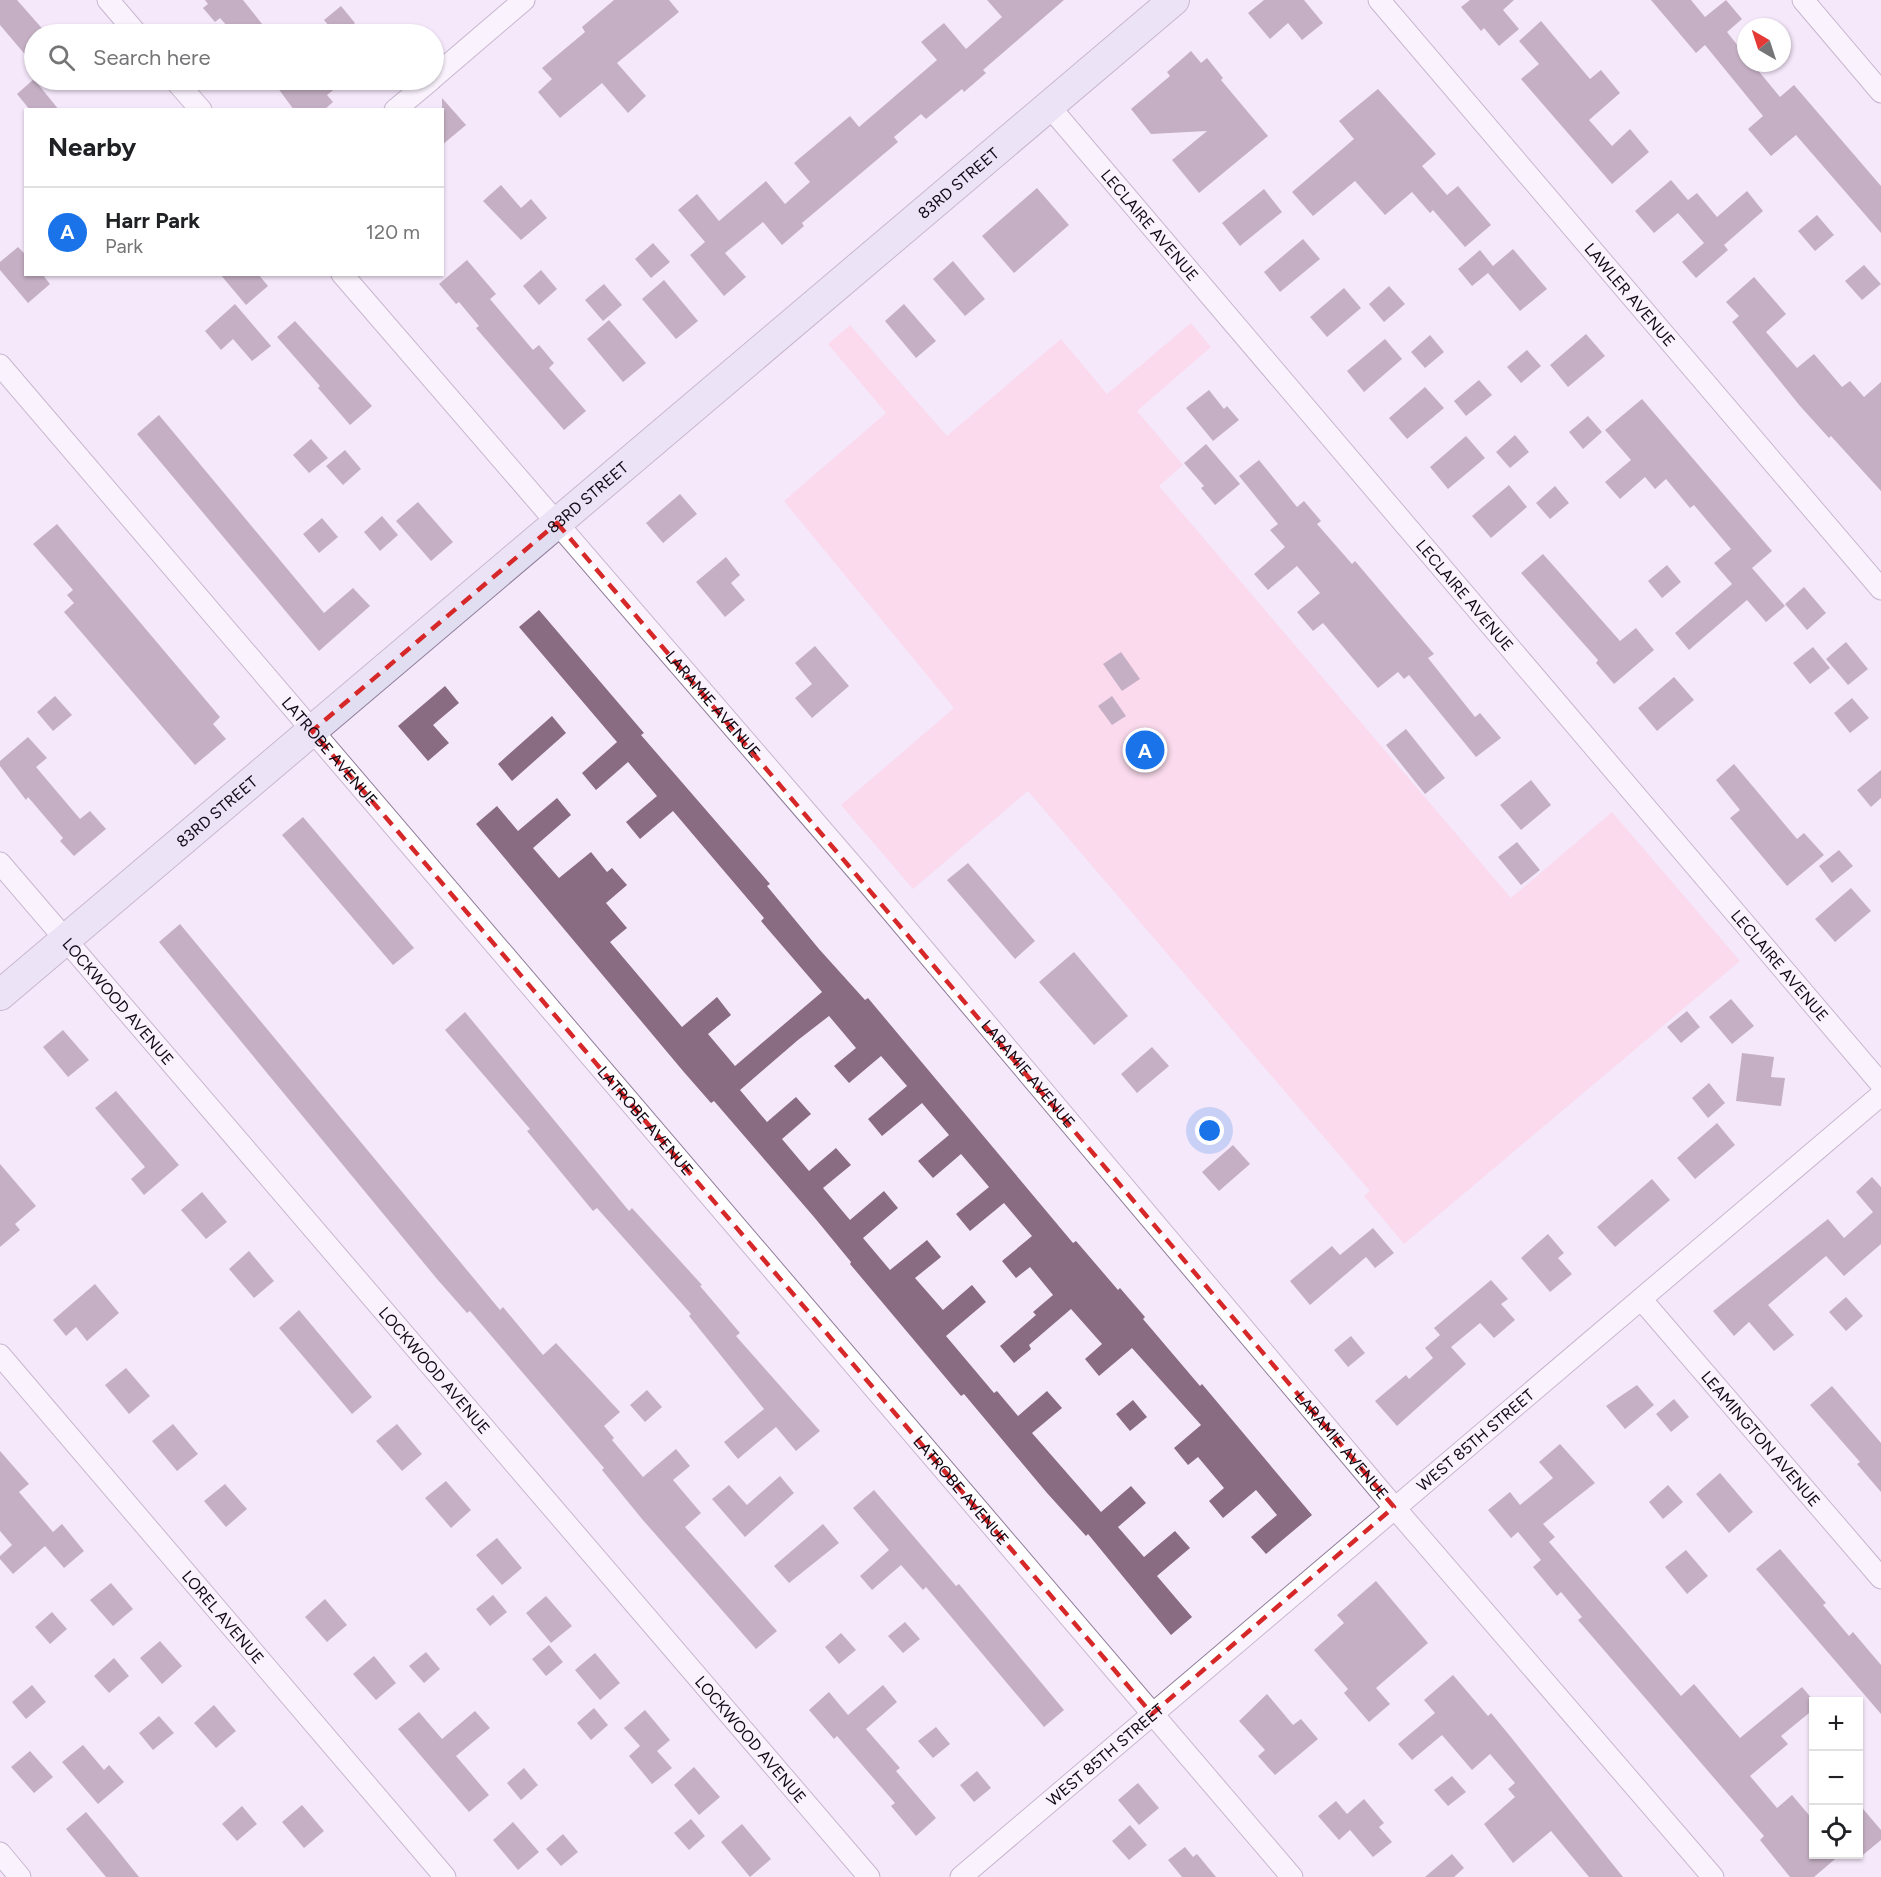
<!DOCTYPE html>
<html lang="en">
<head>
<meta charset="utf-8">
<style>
	body { margin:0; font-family:Figtree,sans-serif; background:#f6f6f6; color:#202124 }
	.controls { position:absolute; right:18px; bottom:18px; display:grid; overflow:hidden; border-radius:0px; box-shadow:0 2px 4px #0004 }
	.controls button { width:54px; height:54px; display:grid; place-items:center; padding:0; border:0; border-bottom:2px solid #e0e0e0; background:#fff; color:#202124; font:30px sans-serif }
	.compass { position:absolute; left:1737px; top:18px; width:54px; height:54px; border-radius:50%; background:#fff; box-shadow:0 2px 4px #0004; rotate:321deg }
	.you { position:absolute; left:1210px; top:1131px; width:21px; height:21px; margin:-15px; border:4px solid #fff; border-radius:50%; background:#1a73e8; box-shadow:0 0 0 9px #1a73e833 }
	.badge { display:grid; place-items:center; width:39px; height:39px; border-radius:50%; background:#1a73e8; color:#fff; font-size:20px; font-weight:700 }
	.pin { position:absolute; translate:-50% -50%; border:3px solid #fff; box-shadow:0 2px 6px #0006 }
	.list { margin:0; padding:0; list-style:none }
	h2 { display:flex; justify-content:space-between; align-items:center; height:78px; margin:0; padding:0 24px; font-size:26px }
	h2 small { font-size:20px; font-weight:400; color:#757577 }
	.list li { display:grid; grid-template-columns:39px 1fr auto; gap:18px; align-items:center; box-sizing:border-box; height:90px; padding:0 24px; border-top:2px solid #e0e0e0 }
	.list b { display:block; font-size:22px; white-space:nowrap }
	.list p { margin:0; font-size:20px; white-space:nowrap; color:#757577 }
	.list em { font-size:20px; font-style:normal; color:#757577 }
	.icon { flex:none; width:33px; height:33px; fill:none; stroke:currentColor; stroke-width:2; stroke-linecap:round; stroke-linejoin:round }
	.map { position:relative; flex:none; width:1881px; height:1877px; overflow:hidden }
	.search { position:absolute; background:#fff; box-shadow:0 2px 4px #0004; left:24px; top:24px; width:420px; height:66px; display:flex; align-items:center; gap:15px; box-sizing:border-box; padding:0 21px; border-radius:33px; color:#757577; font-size:22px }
	.panel { position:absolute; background:#fff; box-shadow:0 2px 4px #0004; left:24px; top:108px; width:420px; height:168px; border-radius:0px }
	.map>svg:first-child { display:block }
</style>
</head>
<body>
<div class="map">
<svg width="1881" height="1877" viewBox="0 0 1881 1877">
	<rect width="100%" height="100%" fill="#f5e8fb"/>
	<path fill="#fec9da" d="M1191,323L1211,347L1137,411L1183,465L1159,486L1511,898L1612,812L1740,961L1404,1244L1364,1196L1370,1191L1028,791L913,889L841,805L954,708L784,501L886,413L828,344L850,325L947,436L1061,339L1107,394Z"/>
	<path fill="#8a6c82" d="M0,0H17L47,34H34V65L0,25Z
		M205,0H243L270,34H234L220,18L215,22L203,8L208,4Z
		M614,0H669L679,12L617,63L646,96L628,113L602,83L560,118L538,92L552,79L542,68L585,32L582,27Z
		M987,0H1064L983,70L986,73L964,92L962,89L926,119L921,114L894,137L898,142L802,223L804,226L782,245L763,222L725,253L746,277L724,296L690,255L705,242L678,210L697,194L719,221L766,181L785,204L810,182L794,163L850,116L859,127L937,60L921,42L944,23L966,49L1002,17Z
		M1264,0H1304L1323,23L1302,40L1288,23L1270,39L1248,13Z
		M1470,0H1514L1503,10L1519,29L1499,46L1484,28L1481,31L1461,7Z
		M1651,0H1691L1705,17L1726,0L1742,19L1727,32L1746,56V63H1752L1780,97L1794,85L1881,186V233L1796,135L1771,156L1748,129L1763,116L1705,45L1696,53Z
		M341,6L355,23L342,34H336L324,20Z
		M1541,21L1590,79L1601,70L1620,93L1589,120L1612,146L1630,129L1649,152L1612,184L1521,79L1539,64L1519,41Z
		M1191,51L1201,63L1207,58L1223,78L1221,80L1268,136L1199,193L1172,160L1207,131L1151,134L1131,109L1170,76L1167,72Z
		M34,79L59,110H30L17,94Z
		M272,80H346L327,95L333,102L324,110H294Z
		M1378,89L1436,154L1422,166L1447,195L1458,186L1491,225L1465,247L1433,210L1430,213L1412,192L1385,215L1355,181L1313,216L1292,192L1354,139L1339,121Z
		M442,98L466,125L442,145Z
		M1671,180L1688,200L1697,193L1717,217L1747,191L1763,211L1724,245L1728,250L1696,278L1682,262L1704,243L1678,213L1654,233L1635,211Z
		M501,185L521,208L531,199L547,218L521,240L483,201Z
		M1037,188L1069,225L1014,273L982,236Z
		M1264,189L1282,212L1240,246L1222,223Z
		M1817,215L1834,235L1815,251L1798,231Z
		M1303,239L1320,259L1280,292L1264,272Z
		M653,243L670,262L651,278L635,259Z
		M18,247L26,255V274H42L50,284L28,303L0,270V262Z
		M1513,249L1547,289L1520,311L1488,273L1472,286L1458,269L1480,250L1493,266Z
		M467,260L496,294L490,299L533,350L539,345L554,363L549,368L586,411L564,430L476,328L479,326L459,302L456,304L439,284Z
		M953,261L985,299L965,316L933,279Z
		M1864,265L1881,284L1862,300L1845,281Z
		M541,270L557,289L539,305L523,286Z
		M220,274H258L268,286L246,305Z
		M1754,277L1786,314L1766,332L1797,368L1814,354L1842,387L1850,381L1864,397L1881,382V491L1831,436L1829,438L1800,406L1732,322L1739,316L1726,302Z
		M664,280L698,321L676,339L642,299Z
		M604,284L622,305L603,321L585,300Z
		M1389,286L1405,304L1384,322L1369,304Z
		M1344,288L1361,308L1327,337L1310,317Z
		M235,304L271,346L252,361L233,339L221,350L205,331Z
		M904,304L936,341L916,358L885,321Z
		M609,320L646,363L623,382L587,339Z
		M295,321L372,406L350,425L318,388L320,386L277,337Z
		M1586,334L1605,356L1568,387L1550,365Z
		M1430,335L1444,352L1425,368L1411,352Z
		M1385,339L1402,359L1364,392L1347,371Z
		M1527,350L1541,366L1521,383L1507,367Z
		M1479,380L1492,395L1466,416L1454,401Z
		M1425,387L1444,408L1407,439L1389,418Z
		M1209,390L1224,409L1227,406L1239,420L1213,441L1186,408Z
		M1642,399L1772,551L1752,568L1785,606L1766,622L1747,600L1689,650L1675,633L1732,584L1714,563L1731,549L1694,505L1690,508L1666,479L1655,489L1645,477L1620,499L1605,482L1631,460L1605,430Z
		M159,415L324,613L353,588L370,606L319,651L137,434Z
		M1588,416L1602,432L1583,449L1569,432Z
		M1515,435L1529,452L1510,468L1496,452Z
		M1466,436L1485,458L1448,489L1430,467Z
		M311,439L328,458L309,473L293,455Z
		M1206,444L1240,484L1215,505L1201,488L1204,486L1184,463Z
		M345,450L361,469L343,485L326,466Z
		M1259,460L1297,507L1304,501L1321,521L1317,524L1352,564L1355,561L1434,654L1428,658L1475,717L1480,713L1501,738L1476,757L1409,675L1404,679L1398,672L1378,688L1323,623L1313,631L1297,612L1320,593L1297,566L1268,590L1254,574L1285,547L1270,530L1278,524L1239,476Z
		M1509,485L1527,507L1491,538L1472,516Z
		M1555,486L1569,503L1550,519L1536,503Z
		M680,494L697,514L663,543L646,523Z
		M418,502L453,542L431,561L396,521Z
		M382,516L398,535L380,551L364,532Z
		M322,518L338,537L319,553L303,534Z
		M57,524L220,717L213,724L226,739L195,765L64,612L74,603L67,595L73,590L33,544Z
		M1543,554L1620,641L1636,628L1654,650L1614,684L1596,663L1598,660L1521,573Z
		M726,557L740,575L731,583L745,600L725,617L696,582Z
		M1667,565L1681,582L1662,598L1648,581Z
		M1804,587L1826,613L1807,630L1785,604Z
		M539,610L644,733L641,735L770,884L767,886L819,949L865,1000L868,998L1073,1243L1076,1241L1118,1290L1120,1288L1145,1317L1143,1319L1200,1386L1202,1384L1312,1515L1266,1554L1251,1537L1277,1515L1256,1490L1223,1518L1209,1501L1224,1488L1198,1457L1188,1465L1174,1448L1201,1425L1132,1348L1099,1376L1085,1359L1102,1344L1071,1309L1029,1345L1031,1349L1014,1363L1000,1346L1036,1315L1033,1312L1053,1295L1030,1267L1016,1278L1002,1261L1032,1236L1004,1203L970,1231L956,1214L989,1187L961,1154L933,1178L918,1161L949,1135L922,1103L882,1136L868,1119L907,1086L881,1056L849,1083L834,1066L856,1048L829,1016L798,1040L740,1090L767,1122L796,1097L811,1114L782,1139L809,1171L836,1148L851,1165L823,1188L850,1220L884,1191L898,1208L863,1238L890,1270L927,1240L941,1257L915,1278L943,1310L972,1285L986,1302L946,1336L994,1393L997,1391L1018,1416L1047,1391L1062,1408L1032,1433L1101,1512L1131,1486L1146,1503L1118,1527L1144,1557L1175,1531L1190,1548L1157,1576L1192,1617L1171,1635L1088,1534L1086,1536L1047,1493L964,1394L961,1396L850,1264L851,1262L814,1217L714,1101L711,1103L683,1071L476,824L497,806L518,831L557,798L571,815L533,848L559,878L591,852L607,872L612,868L627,885L606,903L627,928L610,942L682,1027L717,997L731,1015L708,1034L735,1066L822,992L761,921L764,918L673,811L640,839L626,822L657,796L628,762L596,790L582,773L617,742L519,627Z
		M1846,642L1868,669L1848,685L1826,659Z
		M815,646L849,686L812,718L795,698L812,684L795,663Z
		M1813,647L1830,668L1810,684L1793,663Z
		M1121,652L1140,679L1122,691L1103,664Z
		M1674,677L1694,700L1657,731L1638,708Z
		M445,686L459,703L433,725L449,743L428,761L398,726Z
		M55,696L72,715L53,731L37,712Z
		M1112,696L1126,716L1112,725L1098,706Z
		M1852,698L1869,718L1850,733L1834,713Z
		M552,716L566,733L512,781L498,764Z
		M1406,729L1445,778L1425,794L1386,745Z
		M28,737L47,758L36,767L80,819L90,811L106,829L74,856L60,841L63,838L28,797L26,800L0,766V761Z
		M1734,764L1797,839L1804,833L1824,855L1787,886L1730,818L1740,810L1716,780Z
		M1881,770V798L1871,807L1857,790Z
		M1531,780L1551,805L1521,830L1500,805Z
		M303,817L414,948L393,965L282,835Z
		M1517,842L1540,870L1521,885L1498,857Z
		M1839,850L1853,866L1832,883L1819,866Z
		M968,863L1035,941L1015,959L947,880Z
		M1851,888L1871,911L1835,942L1815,919Z
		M180,924L500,1310L503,1307L543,1355L556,1343L620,1412L604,1426L614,1438L612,1440L643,1477L676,1449L690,1466L673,1480L701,1513L685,1527L777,1631L756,1649L642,1519L602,1470L604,1468L470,1311L467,1313L437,1279L159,942Z
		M1074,952L1128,1016L1094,1045L1039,982Z
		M1731,999L1754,1026L1732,1044L1709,1017Z
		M1687,1011L1700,1027L1681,1043L1667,1027Z
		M465,1012L629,1211L632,1208L702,1285L700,1286L740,1333L736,1336L820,1431L796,1451L776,1427L738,1459L724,1442L764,1409L689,1316L691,1314L597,1208L593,1211L527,1131L530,1129L445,1030Z
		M63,1030L89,1060L68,1077L43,1047Z
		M1152,1047L1169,1066L1137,1093L1121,1074Z
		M1742,1053L1774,1057L1771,1077L1785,1078L1781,1106L1736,1101Z
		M1709,1083L1725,1103L1708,1118L1692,1098Z
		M116,1091L179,1165L144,1195L131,1179L145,1167L95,1108Z
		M1717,1123L1735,1145L1695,1179L1677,1158Z
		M1233,1145L1250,1164L1219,1191L1202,1172Z
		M0,1164L36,1206L15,1224L20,1230L0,1247Z
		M1872,1177L1881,1187V1244L1844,1276L1826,1256L1768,1305L1794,1335L1774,1351L1749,1322L1734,1336L1713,1311L1828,1219L1844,1238L1873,1212L1856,1192Z
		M1652,1179L1670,1200L1615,1247L1597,1227Z
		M202,1192L227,1222L206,1239L181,1210Z
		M1373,1228L1394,1253L1375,1268L1366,1257L1310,1305L1290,1281L1332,1246L1340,1255Z
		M1548,1234L1564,1253L1558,1258L1572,1274L1550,1292L1521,1258Z
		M249,1251L274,1281L254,1298L229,1269Z
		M1491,1280L1508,1299L1501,1304L1515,1320L1494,1338L1480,1323L1451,1347L1466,1364L1397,1426L1375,1401L1406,1375L1409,1379L1433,1358L1425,1348L1440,1335L1434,1328Z
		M95,1284L119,1313L87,1341L76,1327L66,1336L53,1320Z
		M1846,1297L1863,1316L1846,1331L1829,1312Z
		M299,1310L372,1397L352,1414L279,1328Z
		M1351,1336L1365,1353L1348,1367L1334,1350Z
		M126,1368L150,1396L129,1414L105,1385Z
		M1637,1385L1654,1405L1625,1429L1606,1406Z
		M1832,1386L1881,1443V1492L1857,1464L1860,1462L1810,1405Z
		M647,1390L662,1407L645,1422L630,1405Z
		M1674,1399L1689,1417L1671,1432L1656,1414Z
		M1133,1400L1147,1417L1130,1431L1116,1414Z
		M173,1424L198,1454L177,1471L152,1441Z
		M397,1424L422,1454L402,1471L376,1441Z
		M1560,1444L1595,1483L1543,1524L1555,1537L1549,1542L1681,1696L1694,1684L1740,1738L1802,1687L1814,1701V1709L1781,1736L1788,1744L1750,1776L1777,1808L1792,1795L1814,1821V1854H1841L1814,1877H1790L1760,1840L1764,1836L1578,1620L1582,1617L1561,1592L1557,1596L1533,1567L1541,1560L1518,1532L1511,1538L1488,1510L1510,1492L1520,1505L1553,1478L1539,1462Z
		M0,1451L29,1484L19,1492L53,1532L62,1524L84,1551L64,1568L45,1546L13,1574L0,1559V1556L12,1545L0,1531Z
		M1720,1473L1753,1512L1729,1533L1696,1494Z
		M780,1476L794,1493L745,1537L712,1499L729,1485L747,1505Z
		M446,1481L471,1510L451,1528L425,1498Z
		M225,1484L247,1509L226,1527L204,1501Z
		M1668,1485L1683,1502L1663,1519L1649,1502Z
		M874,1490L956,1586L959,1584L1064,1710L1044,1727L926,1587L923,1590L901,1565L872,1590L860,1576L889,1550L853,1508Z
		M823,1524L839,1543L789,1583L774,1566Z
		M497,1538L522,1568L502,1585L476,1555Z
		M1780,1549L1826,1603L1823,1605L1849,1636L1853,1632L1881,1665V1714L1756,1569Z
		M1686,1550L1708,1576L1687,1594L1665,1567Z
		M1376,1581L1428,1643L1376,1688L1390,1704L1369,1722L1344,1693L1348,1689L1314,1650L1344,1623L1337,1615Z
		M111,1583L133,1609L113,1626L90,1600Z
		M493,1595L507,1612L490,1626L476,1609Z
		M546,1596L572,1626L551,1643L526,1613Z
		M325,1599L347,1625L327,1642L305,1617Z
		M52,1612L67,1629L50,1644L35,1627Z
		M905,1622L920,1639L903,1653L888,1636Z
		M841,1633L856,1650L839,1664L825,1647Z
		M160,1641L182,1666L162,1684L140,1658Z
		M549,1645L563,1662L546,1676L532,1659Z
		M426,1652L440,1669L424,1683L409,1666Z
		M595,1653L620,1683L600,1700L575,1670Z
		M374,1656L396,1683L376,1700L353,1674Z
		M114,1658L129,1676L109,1693L94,1676Z
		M1453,1675L1488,1716L1491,1713L1510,1736L1623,1877H1589L1551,1831L1513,1863L1484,1824L1515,1797L1508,1789L1515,1783L1490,1754L1472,1770L1442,1735L1412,1760L1398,1744L1435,1713L1424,1700Z
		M32,1685L46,1702L26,1719L12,1702Z
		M883,1685L897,1702L866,1729L900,1768L896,1771L936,1818L916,1836L891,1806L895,1803L837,1736L834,1739L809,1710L829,1692L848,1715Z
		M1267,1694L1293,1725L1301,1719L1318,1739L1275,1775L1258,1756L1265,1750L1239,1721Z
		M214,1705L236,1731L216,1748L194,1723Z
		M594,1708L608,1725L591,1740L577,1723Z
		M645,1710L670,1740L657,1751L672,1768L652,1784L629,1756L640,1746L624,1728Z
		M475,1711L490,1728L456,1756L489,1795L469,1812L398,1729L419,1712L442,1739Z
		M159,1716L174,1733L153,1750L139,1733Z
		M936,1727L950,1744L933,1758L918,1741Z
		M83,1745L104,1770L109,1765L124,1782L98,1804L62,1762Z
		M30,1751L53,1777L34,1793L11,1767Z
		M694,1767L720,1797L699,1815L674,1785Z
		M524,1768L538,1785L521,1800L507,1783Z
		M977,1771L991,1788L974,1802L960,1785Z
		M1452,1776L1466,1792L1448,1806L1434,1790Z
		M1138,1783L1159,1808L1139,1825L1118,1800Z
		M1364,1799L1384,1823L1379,1827L1392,1842L1373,1857L1350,1830L1339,1840L1318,1816L1336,1801L1347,1814Z
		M1858,1803L1881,1830V1840L1858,1859Z
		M302,1805L324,1831L304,1848L282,1822Z
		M242,1806L257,1824L237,1841L222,1824Z
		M86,1812L111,1842L139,1877H106L66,1829Z
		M691,1819L705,1836L689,1850L674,1833Z
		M513,1822L539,1852L518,1870L493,1840Z
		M742,1824L771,1859L750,1877L721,1842Z
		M1130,1825L1147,1845L1129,1860L1112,1841Z
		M563,1834L578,1852L561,1866L546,1849Z
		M1185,1847L1193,1857L1197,1854L1216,1877H1182L1168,1860Z
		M1452,1854L1464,1868L1454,1877H1425Z"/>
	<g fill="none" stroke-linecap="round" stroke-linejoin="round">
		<defs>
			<g id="street">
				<path d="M108,0L137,34"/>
				<path id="s1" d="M1379,0L1881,589"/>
				<path d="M1803,0L1881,92"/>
				<path d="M434,77L524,0"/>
				<path d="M175,80L201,110"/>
				<path id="s2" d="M1049,106L1881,1084"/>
				<path d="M395,110L431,80"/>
				<path id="s3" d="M342,274L866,881L1394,1507L1713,1877"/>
				<path id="s4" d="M0,365L1292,1877"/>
				<path id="s5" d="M0,863L869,1877"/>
				<path id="s6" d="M1641,1299L1881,1578"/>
				<path id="s7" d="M0,1355L445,1877"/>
				<path d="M0,1853L20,1877"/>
				<path id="s8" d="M961,1877L1881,1095"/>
			</g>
			<g id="secondary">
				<path id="s9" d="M0,995L1174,0"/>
			</g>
		</defs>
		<use href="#street" stroke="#907c99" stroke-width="23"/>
		<use href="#secondary" stroke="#907c99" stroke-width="32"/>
		<use href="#street" stroke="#fff" stroke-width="21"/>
		<use href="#secondary" stroke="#e2def1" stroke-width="30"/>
	</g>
	<path d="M0 0H1881V1877H0ZM557,523L1394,1507L1152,1714L312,731Z" fill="#f5e8fb" fill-opacity=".55" fill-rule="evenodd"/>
	<path fill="none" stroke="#d62828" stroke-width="4.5" stroke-dasharray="12 8" stroke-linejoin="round" d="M557,523L1394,1507L1152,1714L312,731Z"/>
	<g text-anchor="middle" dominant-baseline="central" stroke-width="5" stroke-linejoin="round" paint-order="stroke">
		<g font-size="16" fill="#110a15" stroke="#fafafa">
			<text stroke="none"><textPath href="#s9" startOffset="1256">83RD STREET</textPath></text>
			<text stroke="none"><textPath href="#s2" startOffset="156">LECLAIRE AVENUE</textPath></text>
			<text stroke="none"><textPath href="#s1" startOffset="387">LAWLER AVENUE</textPath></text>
			<text stroke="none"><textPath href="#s9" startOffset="770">83RD STREET</textPath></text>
			<text stroke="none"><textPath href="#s2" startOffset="642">LECLAIRE AVENUE</textPath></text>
			<text stroke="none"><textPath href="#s3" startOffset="568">LARAMIE AVENUE</textPath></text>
			<text stroke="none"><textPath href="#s4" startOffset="508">LATROBE AVENUE</textPath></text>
			<text stroke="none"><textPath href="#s9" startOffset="284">83RD STREET</textPath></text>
			<text stroke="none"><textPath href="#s2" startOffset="1128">LECLAIRE AVENUE</textPath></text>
			<text stroke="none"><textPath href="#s5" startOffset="182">LOCKWOOD AVENUE</textPath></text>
			<text stroke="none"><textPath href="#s3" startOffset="1054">LARAMIE AVENUE</textPath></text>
			<text stroke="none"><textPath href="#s4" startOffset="994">LATROBE AVENUE</textPath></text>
			<text stroke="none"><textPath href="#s5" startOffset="668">LOCKWOOD AVENUE</textPath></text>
			<text stroke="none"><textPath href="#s8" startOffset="675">WEST 85TH STREET</textPath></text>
			<text stroke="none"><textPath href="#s6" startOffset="184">LEAMINGTON AVENUE</textPath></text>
			<text stroke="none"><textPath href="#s3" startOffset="1540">LARAMIE AVENUE</textPath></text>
			<text stroke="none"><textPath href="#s4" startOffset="1480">LATROBE AVENUE</textPath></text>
			<text stroke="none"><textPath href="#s7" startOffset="344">LOREL AVENUE</textPath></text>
			<text stroke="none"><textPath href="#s5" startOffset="1154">LOCKWOOD AVENUE</textPath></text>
			<text stroke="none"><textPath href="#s8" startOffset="189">WEST 85TH STREET</textPath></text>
		</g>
	</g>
</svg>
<div class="controls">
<button>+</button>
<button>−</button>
<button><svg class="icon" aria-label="locate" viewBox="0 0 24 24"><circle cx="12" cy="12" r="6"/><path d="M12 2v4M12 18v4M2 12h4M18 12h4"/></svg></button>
</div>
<svg class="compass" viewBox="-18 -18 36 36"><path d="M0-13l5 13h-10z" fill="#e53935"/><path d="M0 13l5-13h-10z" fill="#757577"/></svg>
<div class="you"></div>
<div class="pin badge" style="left:1145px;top:750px">A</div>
<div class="search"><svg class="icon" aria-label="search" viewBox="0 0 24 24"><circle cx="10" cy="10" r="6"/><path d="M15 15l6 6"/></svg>Search here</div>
<section class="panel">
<h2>Nearby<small></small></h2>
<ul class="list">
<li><span class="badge">A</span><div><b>Harr Park</b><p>Park</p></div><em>120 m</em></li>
</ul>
</section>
</div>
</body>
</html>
